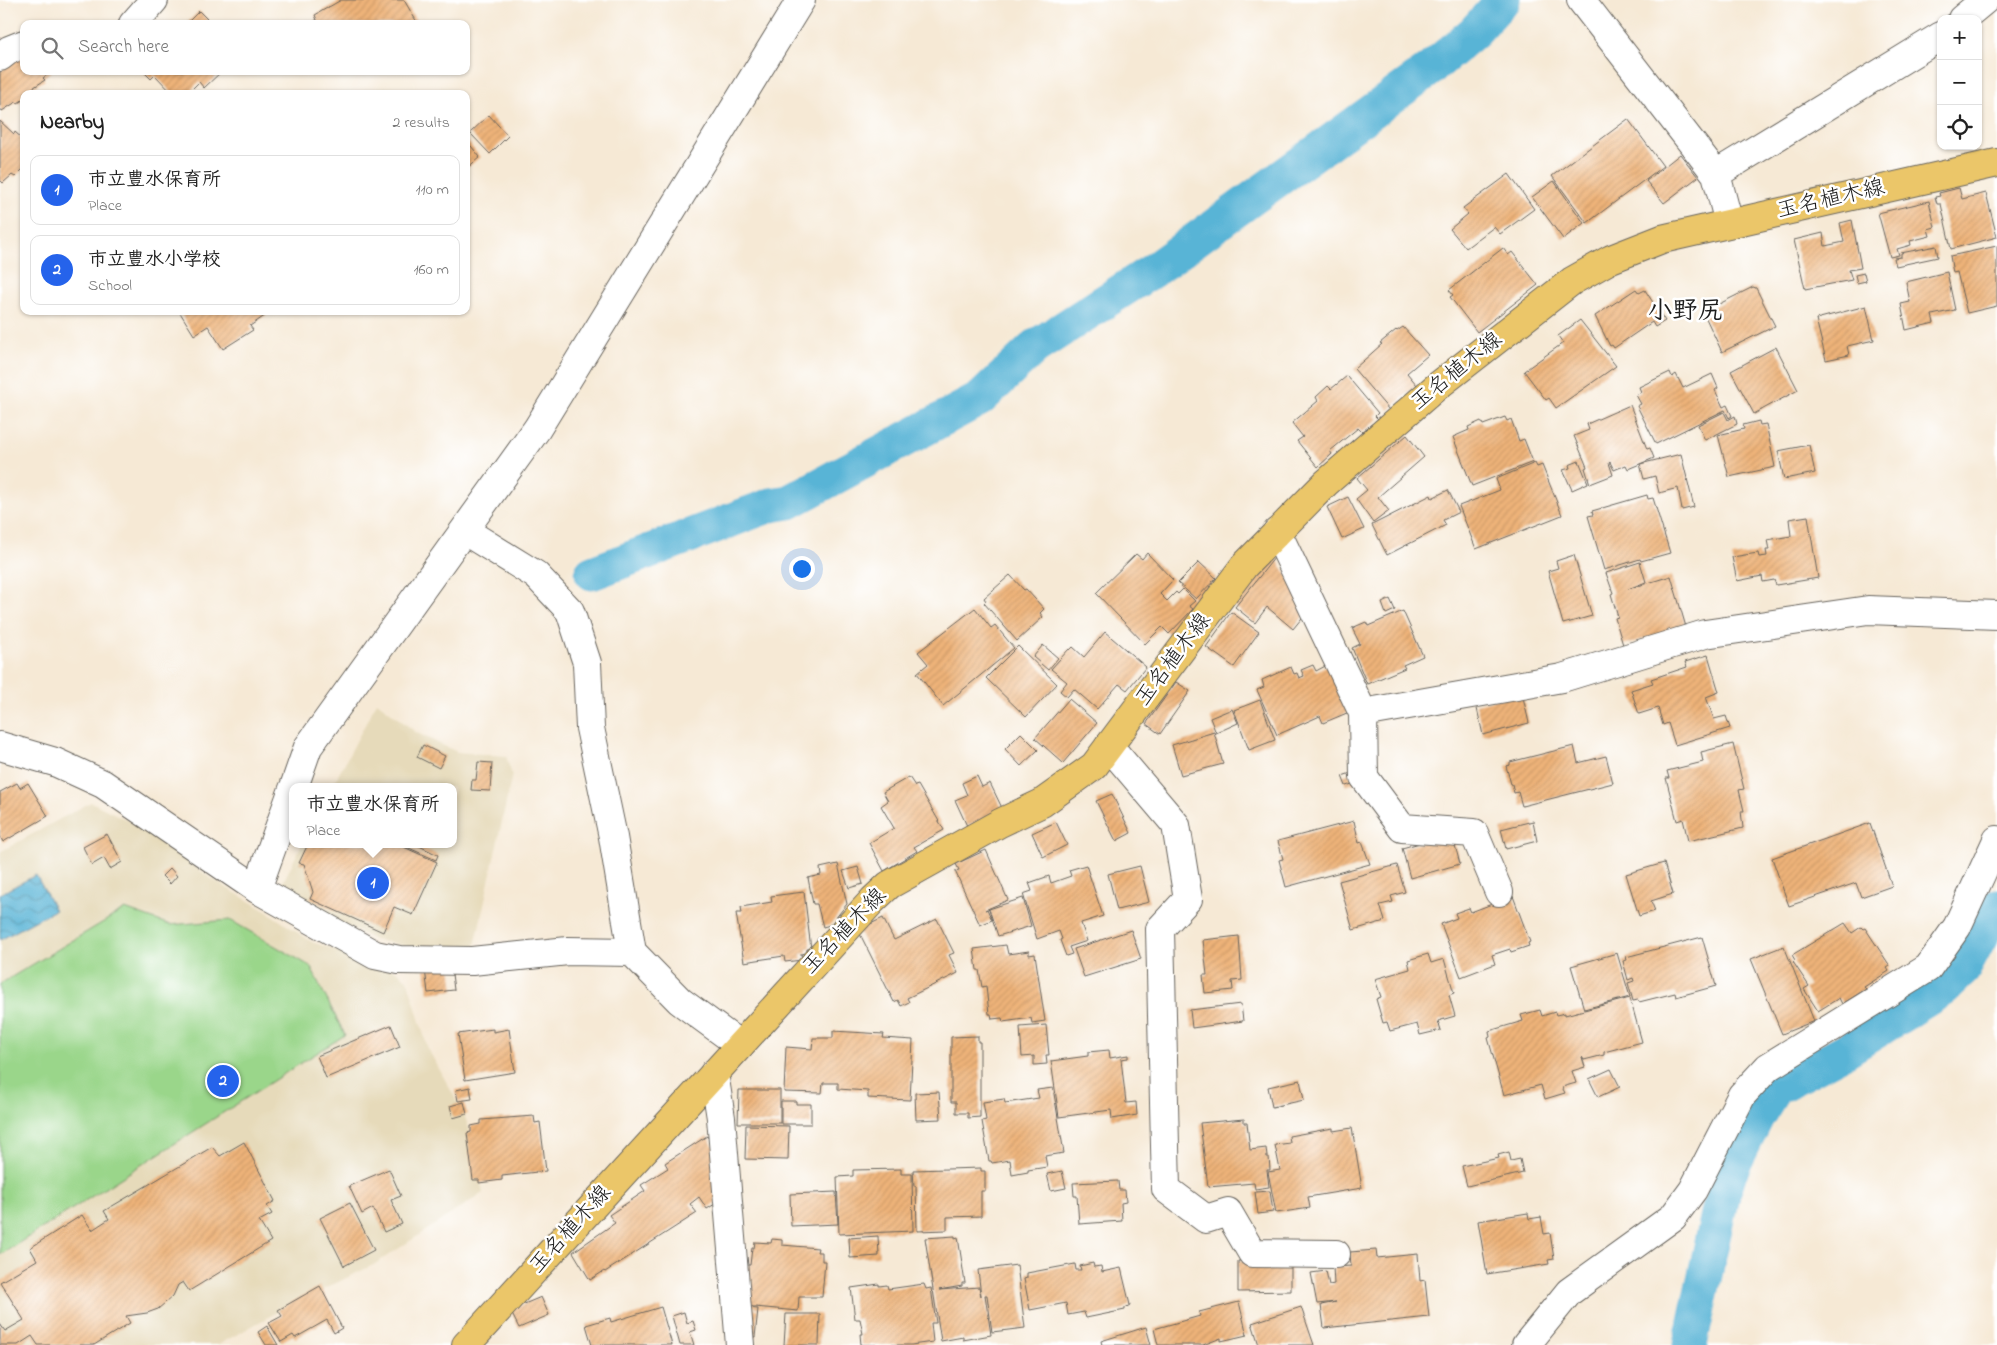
<!DOCTYPE html>
<html lang="en">
<head>
<meta charset="utf-8">
<style>
	body { margin:0; font-family:"Indie Flower","Klee One",sans-serif; background:#f6f6f6; color:#222 }
	.controls { position:absolute; right:15px; top:15px; display:grid; overflow:hidden; border-radius:10px; box-shadow:0 1px 4px #0004 }
	.controls button { width:45px; height:45px; display:grid; place-items:center; padding:0; border:0; border-bottom:1px solid #e0e0e0; background:#fff; color:#222; font:25px sans-serif }
	.you { position:absolute; left:801px; top:568px; width:18px; height:18px; margin:-12px; border:4px solid #fff; border-radius:50%; background:#1a73e8; box-shadow:0 0 0 8px #1a73e833 }
	.badge { display:grid; place-items:center; width:32px; height:32px; border-radius:50%; background:#2563eb; color:#fff; font-size:16px; font-weight:700 }
	.pin { position:absolute; translate:-50% -50%; border:2px solid #fff; box-shadow:0 1px 5px #0006 }
	.popup { position:absolute; left:289px; top:783px; width:168px; height:65px; box-sizing:border-box; display:grid; place-content:center; border-radius:10px; background:#fff; filter:drop-shadow(0 1px 4px #0005); font-size:16px; white-space:nowrap; color:#767676 }
	.popup b { font-size:19px; color:#222 }
	.popup::after { content:''; position:absolute; left:50%; top:100%; margin-left:-10px; border:10px solid transparent; border-top-color:#fff }
	.list { margin:0; padding:0; list-style:none }
	h2 { display:flex; justify-content:space-between; align-items:center; height:65px; margin:0; padding:0 20px; font-size:21px }
	h2 small { font-size:16px; font-weight:400; color:#767676 }
	.list li { display:grid; grid-template-columns:32px 1fr auto; gap:15px; align-items:center; box-sizing:border-box; height:70px; margin:0 10px 10px; padding:0 10px; border:1px solid #e0e0e0; border-radius:10px }
	.list b { display:block; font-size:19px; white-space:nowrap }
	.list p { margin:0; font-size:16px; white-space:nowrap; color:#767676 }
	.list em { font-size:16px; font-style:normal; color:#767676 }
	.icon { flex:none; width:28px; height:28px; fill:none; stroke:currentColor; stroke-width:2; stroke-linecap:round; stroke-linejoin:round }
	.map { position:relative; flex:none; width:1997px; height:1345px; overflow:hidden }
	.search { position:absolute; background:#fff; box-shadow:0 1px 4px #0004; left:20px; top:20px; width:450px; height:55px; display:flex; align-items:center; gap:12px; box-sizing:border-box; padding:0 18px; border-radius:10px; color:#767676; font-size:19px }
	.panel { position:absolute; background:#fff; box-shadow:0 1px 4px #0004; left:20px; top:90px; width:450px; height:225px; border-radius:10px }
	.map>svg:first-child { display:block }
</style>
</head>
<body>
<div class="map">
<svg width="1997" height="1345" viewBox="0 0 1997 1345">
	<defs>
		<pattern id="water-waves" width="16" height="10" patternUnits="userSpaceOnUse" patternTransform="scale(1.25)"><rect width="16" height="10" fill="#58b4d6"/><path d="M0 5q4-4 8 0t8 0" fill="none" stroke="#4892ad"/></pattern>
		<pattern id="building-hatch" width="6" height="6" patternUnits="userSpaceOnUse" patternTransform="scale(1.25)"><rect width="6" height="6" fill="#eeb379"/><path d="M-1 1l2-2M0 6l6-6M5 7l2-2" fill="none" stroke="#cc9968"/></pattern>
	</defs>
	<rect width="100%" height="100%" fill="#fff"/>
	<filter id="ink" filterUnits="userSpaceOnUse"><feTurbulence type="fractalNoise" baseFrequency=".02" numOctaves="2"/><feDisplacementMap in="SourceGraphic" scale="10" xChannelSelector="R" yChannelSelector="G"/><feConvolveMatrix kernelMatrix="1 2 1 2 8 2 1 2 1" color-interpolation-filters="sRGB"/></filter>
	<filter id="wash" filterUnits="userSpaceOnUse"><feTurbulence type="fractalNoise" baseFrequency=".0096" numOctaves="4" result="noise"/><feDisplacementMap in="SourceGraphic" scale="20" xChannelSelector="R" yChannelSelector="G"/><feGaussianBlur stdDeviation="1.12" result="paint"/><feColorMatrix in="noise" values="0 0 0 0 0 0 0 0 0 0 0 0 0 0 0 0 0 1.4 0 .05"/><feComposite in="paint" operator="in"/></filter>
	<g filter="url(#wash)">
		<rect width="100%" height="100%" fill="#f6e9d5"/>
		<path fill="#e6daba" d="M377,702L417,733L457,752L506,756L512,775L475,946L415,948L373,939L278,892L302,844H453V787H332Z
			M91,802L143,828L209,877L267,912L312,942L397,971L408,981L428,1049L464,1114L468,1126L483,1193L375,1264L279,1311L218,1345H0V852Z"/>
		<path fill="#9ad68a" stroke="#5b7953" d="M125,909L170,925L230,920L310,966L345,1035L0,1255V984Z"/>
		<path fill="url(#water-waves)" stroke="#3a6879" d="M36,875L55,910L0,940V894Z"/>
		<g fill="none" stroke-linecap="round" stroke-linejoin="round">
			<path stroke="#58b4d6" stroke-width="35" d="M592,573L771,505L789,502L980,399L1035,347L1155,269L1429,70L1474,32L1503,0
				M1690,1345L1721,1200L1730,1172L1757,1117L1775,1088L1848,1049L1942,990L1963,970L1997,906"/>
		</g>
		<g id="blocks">
			<path fill="url(#building-hatch)" d="M341,0H404L418,24H309L317,20L315,15Z
				M199,11L212,24H186Z
				M24,53V71H52L43,78L45,80L31,89L33,92L24,94V99L18,103L16,102L2,111L0,108V71Z
				M143,71H222L204,88L199,82L187,94H173L155,75L151,79Z
				M489,115L508,136L490,154L470,133Z
				M1628,119L1663,166L1587,223L1552,176Z
				M0,121L14,134L15,132L24,140V168L15,177L12,175L3,183L0,180Z
				M466,140L480,157L466,169Z
				M1680,154L1698,177L1664,203L1646,181Z
				M1509,174L1534,209L1500,234L1494,227L1466,248L1450,229L1468,214L1463,208Z
				M1554,181L1584,223L1563,239L1532,197Z
				M1959,188L1962,199L1986,193L1997,237L1951,249L1941,204H1937L1935,197L1940,196L1939,193Z
				M1929,201L1935,227L1928,229L1930,236L1910,241L1911,245L1897,249L1899,255L1890,257L1878,213Z
				M1852,220L1861,268L1849,270L1852,280L1805,289L1794,240L1823,233L1825,246L1844,242L1840,223Z
				M1936,246L1938,257L1896,266L1894,258L1901,257V253Z
				M1997,246V306L1967,313L1957,272L1953,273L1950,256Z
				M1503,248L1508,255L1512,252L1538,285L1477,332L1450,297L1453,295L1449,290Z
				M1947,272L1955,310L1932,315L1934,323L1906,330L1901,304L1910,302L1906,282Z
				M1864,273L1866,281L1857,283L1855,275Z
				M1753,287L1756,288L1775,326L1722,352L1703,312Z
				M1636,289L1639,293L1645,290L1665,321L1655,327L1652,322L1614,348L1612,345L1610,346L1595,316Z
				M1866,306L1874,340L1847,346L1849,355L1826,360L1816,319Z
				M179,311H264L266,315L250,326L253,330L223,349L208,326L194,335Z
				M1580,320L1616,366L1556,408L1549,398L1546,400L1524,371L1563,343L1558,336Z
				M1403,327L1428,355L1407,373L1417,385L1389,410L1354,369L1382,344L1380,343L1396,330L1397,331Z
				M1776,347L1798,390L1754,414L1731,371Z
				M1670,372L1672,377L1676,374L1683,388L1712,374L1718,388L1715,390L1723,407L1727,405L1732,416L1729,418L1725,410L1656,444L1637,406L1641,404L1636,395L1641,392L1639,387Z
				M1347,376L1378,413L1375,416L1378,419L1362,432L1358,428L1330,451L1332,454L1318,467L1297,441L1303,437L1292,423L1318,401L1316,397L1328,386L1331,389Z
				M1630,405L1647,449L1650,448L1654,458L1628,469L1626,465L1614,470L1610,462L1609,463L1613,475L1590,484L1585,468L1587,467L1574,436L1589,430L1587,424Z
				M1724,412L1728,420L1735,416L1737,424L1705,440L1698,425Z
				M1505,417L1507,421L1511,419L1519,441L1524,439L1533,462L1472,486L1453,437L1469,430L1468,427L1481,421L1483,425Z
				M1759,421L1760,425L1766,424L1775,467L1729,477L1718,435L1744,429L1743,425Z
				M1407,435L1424,457L1378,497L1389,511L1373,523L1356,499L1367,490L1357,478Z
				M1809,445L1815,473L1784,479L1778,451Z
				M1681,454L1694,507L1682,510L1678,488L1659,493L1655,476L1644,479L1640,464Z
				M1579,461L1588,483L1572,490L1563,470L1570,468L1569,465Z
				M1535,463L1537,467L1542,465L1562,515L1476,549L1459,506L1500,490L1496,479Z
				M1448,490L1459,512L1443,520L1446,525L1387,555L1372,525L1431,495L1432,498Z
				M1647,495L1648,499L1653,498L1670,553L1641,561L1640,559L1604,570L1588,516L1593,515L1592,511Z
				M1348,497L1364,529L1342,539L1327,507Z
				M1808,516L1818,578L1776,585L1774,580L1763,582L1762,576L1737,581L1732,557L1758,553L1759,557L1767,556L1766,550H1769L1767,540L1791,536L1789,519Z
				M1147,553L1173,580L1160,594L1167,601L1176,592L1178,594L1183,589L1195,601L1189,606L1193,609L1169,634L1162,627L1145,644L1096,593L1136,554L1142,559Z
				M1574,555L1592,616L1563,624L1548,571L1558,568L1556,561Z
				M1275,557L1310,608L1293,629L1267,607L1255,623L1235,607Z
				M1199,562L1216,578L1196,599L1178,583Z
				M1640,562L1646,582L1628,589L1671,576L1686,627L1623,645L1615,618L1618,617L1611,594L1613,593L1606,573Z
				M1010,575L1024,590L1026,589L1044,609L1040,613L1043,617L1017,641L984,603L986,601L984,598Z
				M1390,599L1395,610L1386,614L1382,603Z
				M975,608L991,628L995,625L1014,648L943,706L917,673L928,664L918,652Z
				M1403,611L1423,656L1403,665L1405,668L1367,684L1352,648L1360,644L1352,628L1366,622L1368,626Z
				M1231,612L1259,632L1234,667L1206,647Z
				M1105,632L1146,667L1127,690L1119,684L1097,709L1074,689L1067,697L1060,691L1067,682L1051,669L1069,649L1070,650L1073,647L1084,657Z
				M1043,645L1058,658L1048,670L1033,657Z
				M1018,646L1057,684L1026,717L986,678Z
				M1708,655L1719,692L1706,697L1714,719L1726,716L1730,728L1675,745L1668,723L1663,725L1658,708L1639,714L1631,690L1653,683L1651,679L1687,667L1685,662Z
				M1333,662L1354,710L1323,723L1320,716L1277,735L1257,690L1264,687L1262,680L1291,667L1294,674L1297,673L1299,678L1304,676L1301,670L1313,665L1316,671Z
				M1176,682L1190,691L1160,734L1146,724Z
				M1522,693L1529,723L1483,735L1476,704Z
				M1069,699L1097,723L1063,763L1035,738Z
				M1260,700L1275,740L1249,750L1234,710Z
				M1232,709L1238,723L1216,733L1210,718Z
				M1214,732L1223,764L1181,775L1172,745Z
				M1021,733L1038,750L1021,766L1005,749Z
				M1733,744L1744,789L1739,790L1744,811H1741L1743,828L1688,841L1683,819L1677,821L1666,778H1669L1667,771L1703,762L1701,752Z
				M423,745L445,756L439,768L417,757Z
				M1574,746L1578,763L1606,756L1613,783L1522,806L1518,792L1514,793L1512,784H1511L1506,766L1510,765V762Z
				M478,762L492,763L490,791L471,790L472,780H476Z
				M1360,770L1364,780L1346,786L1342,776Z
				M977,776L982,787L990,783L1003,810L967,826L955,800L967,795L962,783Z
				M909,777L915,786L918,785L944,830L914,847L917,851L884,871L869,843L894,828L881,806L888,801L883,792Z
				M17,783L20,788L28,783L48,816L3,842L0,836V792Z
				M1112,794L1131,833L1116,841L1096,801Z
				M1354,821L1359,843L1362,842L1370,864L1286,887L1279,860L1283,859L1278,841Z
				M1533,821L1537,841L1506,849L1501,829Z
				M1056,822L1067,845L1043,857L1032,833Z
				M1870,823L1892,886L1861,897L1856,883L1789,906L1772,858Z
				M107,834L122,862L110,869L104,858L92,865L83,847Z
				M1452,834L1460,864L1410,878L1402,848Z
				M308,844H397L437,862L413,915L394,907L383,932L310,899L313,892L304,864L299,863Z
				M400,844H415L438,855L436,860Z
				M986,850L1008,900L985,910L987,909L992,920L980,925L955,871L959,870L956,864Z
				M1664,863L1673,894L1651,901L1655,911L1639,916L1626,874Z
				M838,864L847,904L830,925L823,927L817,904H813L808,878L821,875L820,868Z
				M1086,865L1103,916L1081,923L1087,941L1069,947L1072,954L1066,956L1060,940L1062,939L1059,931L1037,939L1023,894L1032,891L1029,883L1049,876L1051,883L1071,876L1069,870Z
				M1397,865L1405,892L1391,896L1393,902L1380,905L1385,921L1353,930L1339,881Z
				M1140,866L1149,902L1117,910L1108,874Z
				M858,867L863,884L849,888L843,871Z
				M170,868L177,876L170,884L162,876Z
				M804,892L811,949H807V953L801,954L802,960L785,962L784,956L744,962L736,913H742L741,907L772,902L771,896Z
				M1513,896L1530,942L1528,943L1529,946L1511,952L1510,949L1492,955L1495,964L1461,977L1441,924L1457,918L1455,913L1469,908L1471,912Z
				M1023,898L1031,926L998,936L989,909Z
				M883,918L894,940L937,919L954,953L949,955L958,973L907,998L909,1002L901,1006L898,1000L894,1002L858,930Z
				M1845,923L1852,933L1861,927L1863,929L1865,928L1890,966L1887,968L1889,971L1864,987L1866,989L1842,1004L1839,998L1818,1011L1804,989L1809,986L1793,962L1795,960L1792,955Z
				M1131,930L1141,959L1084,977L1074,949Z
				M1239,936L1242,980L1232,981L1233,990L1205,993L1203,975H1207L1203,940Z
				M1702,937L1716,986L1676,997L1675,993L1639,1002L1638,1000L1633,1001L1628,983L1634,981L1633,978L1628,980L1623,961L1627,960L1626,957Z
				M1006,945L1008,954L1029,951V955L1035,954L1045,1021L1032,1023L1031,1018L1003,1022L1002,1018L992,1019L991,1014H989L986,986L982,987L979,970H977L974,949Z
				M1784,946L1814,1021L1782,1034L1751,959Z
				M1617,953L1630,997L1584,1009L1571,966Z
				M1428,954L1431,963L1444,959L1454,993L1449,995L1455,1016L1438,1021L1441,1030L1420,1035L1417,1024L1390,1031L1387,1022L1383,1023L1376,999L1381,997L1375,979L1410,969L1408,960Z
				M451,966L454,990L428,993L425,969Z
				M1630,998L1642,1042L1604,1052V1055L1584,1060L1582,1057L1585,1067L1572,1071L1576,1083L1562,1087L1565,1093L1545,1099L1541,1085L1504,1095L1488,1038L1490,1037L1489,1031L1523,1021L1521,1015L1540,1010L1542,1016L1555,1012L1556,1015L1565,1013V1015Z
				M1241,1004L1243,1021L1192,1028L1190,1010Z
				M391,1025L400,1047L326,1078L317,1056Z
				M1046,1025L1049,1055H1046L1047,1064L1034,1065V1056L1022,1057L1020,1027Z
				M493,1029V1032L509,1029L515,1072L465,1080L458,1034Z
				M833,1031L884,1034L883,1038L913,1040L910,1100L868,1098V1091L838,1089V1083H823L822,1093L784,1092L786,1047L812,1049L813,1038H833Z
				M978,1036V1042H980V1117L968,1118V1113H956V1102H951V1037Z
				M1109,1050L1110,1058L1128,1055V1058L1121,1059L1126,1103L1136,1102L1137,1115L1112,1119L1111,1110L1059,1117L1051,1061L1088,1056V1052Z
				M1611,1069L1620,1087L1598,1097L1589,1079Z
				M1300,1080L1304,1100L1272,1107L1268,1087Z
				M470,1087L472,1099L458,1101L456,1090Z
				M1053,1088L1064,1153L1045,1156L1047,1167L1028,1170V1172L1012,1175L1010,1160L992,1163L991,1161H989L982,1121L986,1120L983,1102L1004,1099L1005,1103L1039,1098L1037,1090Z
				M739,1090H780V1123H738Z
				M939,1092L941,1119L916,1120L915,1093Z
				M781,1101H796V1104H811V1124H781Z
				M464,1102L467,1114L453,1118L450,1106Z
				M534,1116L535,1123L540,1122L546,1171L502,1176V1180L479,1183V1180H473L467,1133L471,1132V1126L481,1124V1120Z
				M1244,1119V1123H1247L1250,1150L1266,1148L1267,1157H1269L1270,1170H1267L1269,1187L1255,1189L1254,1183L1208,1187L1200,1123Z
				M746,1125L789,1126L788,1160L745,1159Z
				M1333,1128V1131L1352,1128L1362,1188L1308,1197L1310,1208L1276,1213L1268,1172L1280,1170L1275,1145L1290,1143L1289,1136Z
				M707,1136L728,1169L729,1195L707,1209L699,1197L690,1204L697,1213L605,1272L604,1271L590,1280L573,1252L615,1223L609,1215L645,1191L641,1185L668,1168L665,1163Z
				M244,1142L275,1201L267,1206L272,1214L259,1221L271,1241L189,1291L183,1282L178,1285L173,1296L158,1309L147,1313L126,1316L130,1323L94,1345H38L32,1336L18,1345H0V1324L5,1331L24,1320L0,1282L37,1260L30,1248L82,1215L92,1230L109,1219L104,1211L212,1147L220,1156Z
				M1509,1152L1511,1161L1520,1159L1523,1173L1467,1186L1462,1166L1499,1158L1498,1155Z
				M981,1168V1171H985V1191H981V1216L947,1217V1230L917,1231L916,1186H914L913,1170Z
				M389,1169L401,1196L391,1200L402,1224L384,1232L373,1208L362,1214L349,1186Z
				M901,1169V1174H912L913,1231L839,1234L837,1177L853,1176V1170Z
				M1062,1171L1066,1188L1051,1191L1047,1174Z
				M1118,1181L1119,1190H1125L1126,1202L1121,1203L1122,1221L1079,1224L1077,1196H1074L1073,1183Z
				M1270,1191L1273,1212L1258,1214L1255,1192Z
				M836,1192L838,1224L791,1226L790,1194Z
				M350,1203L374,1250L344,1266L320,1218Z
				M1528,1213L1529,1219L1541,1217L1544,1234L1550,1233L1554,1259L1548,1260L1549,1264L1487,1274L1478,1221Z
				M878,1236L879,1256L850,1258L849,1238Z
				M955,1236V1238L958,1237L965,1283H962V1286L939,1290L979,1287L981,1296L978,1270L1017,1265L1025,1328L992,1332L987,1295H985L991,1335L963,1340V1337L941,1341L925,1238Z
				M772,1239L782,1240V1245L818,1248L817,1252H822V1261H825L822,1297H799L798,1311L744,1306L747,1265H750L752,1248H754L755,1242L771,1243Z
				M1376,1250L1377,1258L1418,1254L1420,1281L1425,1280L1429,1317L1324,1328L1321,1305L1336,1302L1317,1304L1311,1273L1326,1271L1329,1285L1334,1284L1333,1267L1351,1266L1350,1252Z
				M1291,1260V1291L1238,1292V1261Z
				M1093,1263L1094,1267L1101,1266L1102,1272L1121,1268L1130,1305L1125,1308V1310L1086,1318L1084,1312L1068,1315L1066,1303L1030,1310L1024,1279L1027,1278V1273L1075,1264L1076,1270H1081L1080,1266Z
				M879,1284V1286L887,1285L888,1289L924,1284L926,1289L931,1288L936,1323H931L933,1342L911,1345H861L860,1334H863L860,1319H855L851,1288Z
				M320,1286L342,1328L334,1333L327,1320L295,1338L293,1335L281,1342L269,1323L282,1316L278,1310Z
				M541,1297L549,1315L519,1328L510,1310Z
				M1239,1302L1247,1335L1221,1341V1338L1203,1345H1158L1154,1329L1200,1316L1199,1312Z
				M661,1307L672,1345H592L586,1325L610,1318L611,1322Z
				M1301,1307L1314,1345H1259L1252,1323Z
				M745,1308L758,1309L755,1337L742,1336Z
				M684,1312L687,1323L693,1321L696,1330L690,1332L694,1345H680L672,1316Z
				M786,1314H820L819,1345H784Z
				M267,1326L278,1345H266L258,1332Z
				M1146,1327L1151,1345H1102L1101,1341Z"/>
		</g>
	</g>
	<g filter="url(#ink)">
		<use href="#blocks" fill-opacity="0" stroke="#68645d" stroke-width="1"/>
		<g fill="none" stroke-linecap="round" stroke-linejoin="round">
			<defs>
				<path id="minor" d="M1581,0L1716,174L1729,223
					M1962,19L1985,0
					M133,24L154,0
					M0,57L9,50L24,44
					M1716,174L1941,36
					M465,531L536,575L570,611L587,663L590,728L613,837L632,952
					M1277,532L1363,713L1364,777L1402,828L1474,833L1499,892
					M1363,713L1562,678L1705,634L1868,610L1997,615
					M0,746L55,762L103,784L257,889L375,955L399,960L472,961L568,951L632,952L680,1001L740,1045
					M1109,746L1176,825L1188,899L1160,929L1166,1189L1206,1219L1228,1212L1252,1253L1336,1254
					M294,787L308,747L537,429L801,0
					M257,889L293,789
					M714,1073L721,1118L740,1345
					M1526,1345L1569,1292L1673,1217L1693,1190L1742,1095L1768,1067L1928,968L1957,927L1997,840"/>
				<path id="major" d="M466,1345L873,900L889,885L1000,823L1042,803L1094,766L1244,566L1326,483L1435,388L1572,281L1611,259L1662,239L1997,163"/>
			</defs>
			<use href="#minor" stroke="#68645d" stroke-width="30"/>
			<use href="#major" stroke="#68645d" stroke-width="30"/>
			<use href="#minor" stroke="#fff" stroke-width="28"/>
			<use href="#major" stroke="#ebc669" stroke-width="28"/>
		</g>
	</g>
	<g text-anchor="middle" dominant-baseline="central" stroke-width="5" stroke-linejoin="round" paint-order="stroke">
		<g font-size="22" fill="#1c1c1c" stroke="#fff">
			<text transform="translate(1831 200) rotate(-13)">玉名植木線</text>
			<text transform="translate(1457 372) rotate(-39)">玉名植木線</text>
			<text transform="translate(1174 660) rotate(-53)">玉名植木線</text>
			<text transform="translate(845 932) rotate(-46)">玉名植木線</text>
			<text transform="translate(571 1230) rotate(-48)">玉名植木線</text>
		</g>
		<g font-size="25" font-weight="bold" fill="#1c1c1c" stroke="#fff">
			<text x="1685" y="312">小野尻</text>
		</g>
	</g>
</svg>
<div class="controls">
<button>+</button>
<button>−</button>
<button><svg class="icon" aria-label="locate" viewBox="0 0 24 24"><circle cx="12" cy="12" r="6"/><path d="M12 2v4M12 18v4M2 12h4M18 12h4"/></svg></button>
</div>
<div class="you"></div>
<div class="pin badge" style="left:373px;top:883px">1</div>
<div class="popup"><b>市立豊水保育所</b>Place</div>
<div class="pin badge" style="left:223px;top:1081px">2</div>
<div class="search"><svg class="icon" aria-label="search" viewBox="0 0 24 24"><circle cx="10" cy="10" r="6"/><path d="M15 15l6 6"/></svg>Search here</div>
<section class="panel">
<h2>Nearby<small>2 results</small></h2>
<ul class="list">
<li><span class="badge">1</span><div><b>市立豊水保育所</b><p>Place</p></div><em>110 m</em></li>
<li><span class="badge">2</span><div><b>市立豊水小学校</b><p>School</p></div><em>160 m</em></li>
</ul>
</section>
</div>
</body>
</html>
